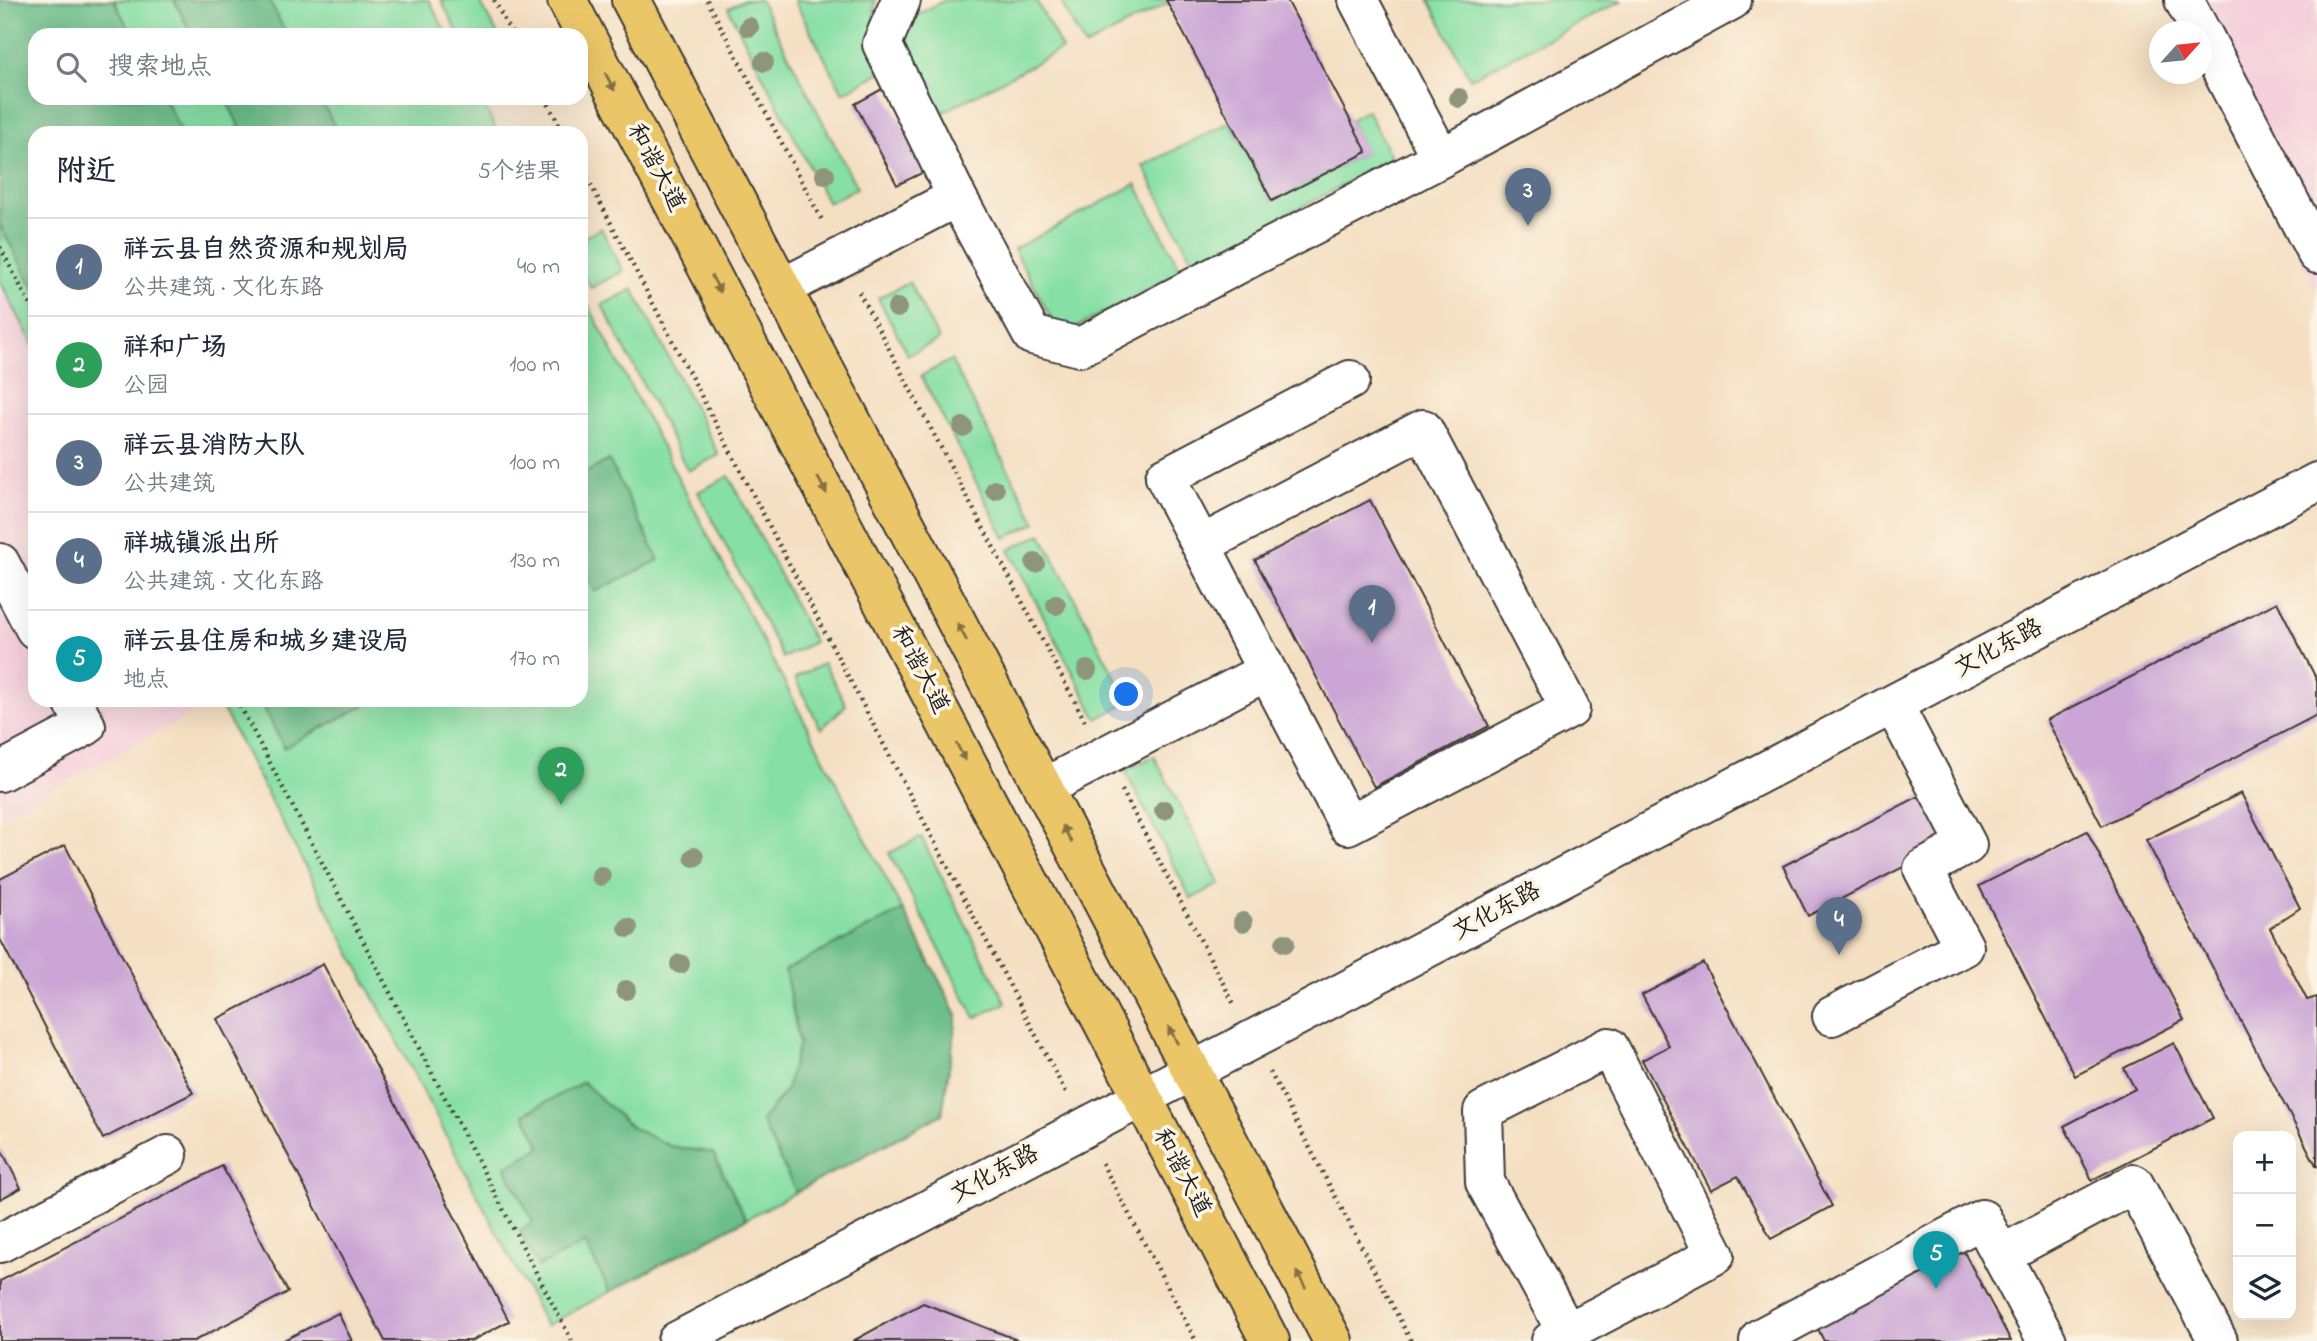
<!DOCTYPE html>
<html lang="zh">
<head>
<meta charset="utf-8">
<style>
	body { margin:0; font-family:"Indie Flower","LXGW WenKai TC",sans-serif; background:#f2f2f3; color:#1f2937 }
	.controls { position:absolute; right:21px; bottom:21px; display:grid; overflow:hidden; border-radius:14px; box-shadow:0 7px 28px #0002 }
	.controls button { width:63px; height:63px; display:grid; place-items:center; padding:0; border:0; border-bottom:2px solid #e0e1e3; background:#fff; color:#1f2937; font:35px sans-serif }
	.compass { position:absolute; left:2149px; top:21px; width:63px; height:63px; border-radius:50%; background:#fff; box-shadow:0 7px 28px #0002; rotate:63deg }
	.you { position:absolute; left:1127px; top:695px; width:24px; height:24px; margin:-18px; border:5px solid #fff; border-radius:50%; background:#1a73e8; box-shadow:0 0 0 10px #1a73e833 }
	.badge { display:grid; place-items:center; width:46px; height:46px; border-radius:50%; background:#db2777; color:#fff; font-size:23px; font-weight:700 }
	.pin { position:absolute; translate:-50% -58px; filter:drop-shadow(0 2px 4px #0008) }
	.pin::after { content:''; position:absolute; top:37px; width:24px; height:21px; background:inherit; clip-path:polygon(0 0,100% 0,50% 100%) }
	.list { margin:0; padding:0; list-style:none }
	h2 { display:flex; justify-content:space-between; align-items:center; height:91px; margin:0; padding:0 28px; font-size:30px }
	h2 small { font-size:23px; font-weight:400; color:#747a83 }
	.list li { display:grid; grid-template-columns:46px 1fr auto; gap:21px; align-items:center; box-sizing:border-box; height:98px; padding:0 28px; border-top:2px solid #e0e1e3 }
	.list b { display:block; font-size:26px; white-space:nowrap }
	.list p { margin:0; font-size:23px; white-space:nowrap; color:#747a83 }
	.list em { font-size:23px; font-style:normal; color:#747a83 }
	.icon { flex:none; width:38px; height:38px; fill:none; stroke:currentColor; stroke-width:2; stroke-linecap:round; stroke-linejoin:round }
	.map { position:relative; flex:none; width:2317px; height:1341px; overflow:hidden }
	.search { position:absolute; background:#fff; box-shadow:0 7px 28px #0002; left:28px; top:28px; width:560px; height:77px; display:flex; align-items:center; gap:18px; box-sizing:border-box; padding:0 24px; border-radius:21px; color:#747a83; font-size:26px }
	.panel { position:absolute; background:#fff; box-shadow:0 7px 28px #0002; left:28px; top:126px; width:560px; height:581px; border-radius:21px }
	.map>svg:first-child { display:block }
</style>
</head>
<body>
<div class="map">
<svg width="2317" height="1341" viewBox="0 0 2317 1341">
	<rect width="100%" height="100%" fill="#fcf5e5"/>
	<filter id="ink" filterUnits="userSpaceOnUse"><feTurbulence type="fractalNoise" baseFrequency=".0143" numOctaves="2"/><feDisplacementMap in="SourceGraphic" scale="14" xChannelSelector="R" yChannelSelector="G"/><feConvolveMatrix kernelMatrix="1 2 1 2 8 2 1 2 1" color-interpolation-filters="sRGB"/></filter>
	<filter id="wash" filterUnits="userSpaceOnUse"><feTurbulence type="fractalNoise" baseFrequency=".00686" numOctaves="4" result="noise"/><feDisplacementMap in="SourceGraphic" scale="28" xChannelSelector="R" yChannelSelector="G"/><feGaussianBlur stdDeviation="1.57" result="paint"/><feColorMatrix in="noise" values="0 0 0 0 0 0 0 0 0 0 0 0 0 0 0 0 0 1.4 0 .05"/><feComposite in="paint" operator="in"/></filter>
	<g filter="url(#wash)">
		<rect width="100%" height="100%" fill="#f4dfc2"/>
		<path fill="#f4cfdc" d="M2168,0H2317V291L2202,65Z
			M0,281L35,348V700H217L0,817Z"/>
		<path fill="#86dfa4" stroke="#517e60" stroke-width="2" d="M0,0H429L447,35H35V98H480L498,133H35V348L0,281Z
			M441,0H479L498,35H459Z
			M744,0H760L857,188L828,203L728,8Z
			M794,0H875L872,45L885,70L843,93Z
			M945,0H1036L1062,49L940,114L901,39L909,19Z
			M1060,0H1166L1168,3L1085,47Z
			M1429,0H1623L1470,79Z
			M1367,110L1392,158L1195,265L1143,166L1230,122L1272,201L1366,152L1350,120Z
			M1136,184L1182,272L1075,328L1054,324L1014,249Z
			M601,228L623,271L591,288L581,270V239Z
			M909,282L939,340L908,355L878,298Z
			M633,289L719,455L688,471L602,305Z
			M581,291L957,1015L942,1114L546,1326L218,700H581Z
			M951,360L1036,523L1005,538L921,376Z
			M729,476L814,642L783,658L698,492Z
			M1041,534L1128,702L1097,719L1009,550Z
			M824,663L846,705L821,729L795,678Z
			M1154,756L1220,884L1191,899L1125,771Z
			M921,837L1006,1003L975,1018L889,853Z"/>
		<path fill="#6cbe8a" stroke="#446d53" stroke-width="2" d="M0,0H114L132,35H35V98H164L182,133H35V291L0,225Z
			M174,0H269L287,35H192Z
			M225,98H320L338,133H243Z
			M609,460L659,560L595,592L581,565V475Z
			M260,700H375L284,748Z
			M903,910L957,1015L942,1114L796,1192L761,1121L786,1090L799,1043L785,970Z
			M583,1082L631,1127L670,1146L713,1153L746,1219L610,1292L585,1243L538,1267L520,1231L533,1222L505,1167L541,1147L524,1114Z"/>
		<g id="blocks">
			<path fill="#caa5d5" d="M1166,0H1287L1367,152L1272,201Z
				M884,88L926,171L897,185L855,104Z
				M1370,500L1489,726L1374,787L1255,560Z
				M2277,602L2317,680V715L2102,826L2047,720Z
				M1925,793L1950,843L1808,916L1783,866Z
				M2241,793L2300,908L2270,928L2307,1000L2317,997V1167L2146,840Z
				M2087,831L2184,1020L2075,1076L1979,886Z
				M65,845L193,1093L103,1139L0,939V879Z
				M1703,963L1832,1206L1771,1239L1738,1176L1711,1190L1642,1060L1669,1046L1642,995Z
				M323,964L509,1321L471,1341H385L217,1019Z
				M2174,1043L2213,1118L2092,1180L2064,1126L2135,1089L2124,1068Z
				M0,1147L21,1188L0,1199Z
				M222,1166L288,1292L194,1341H0V1281Z
				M1963,1250L2011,1341H1824L1817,1327Z
				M923,1303L1020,1341H853Z
				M338,1313L352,1341H282Z"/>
		</g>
	</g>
	<g filter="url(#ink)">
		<use href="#blocks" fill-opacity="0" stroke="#3c3935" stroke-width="2"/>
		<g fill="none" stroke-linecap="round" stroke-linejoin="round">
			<defs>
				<path id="minor" d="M901,0L882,44L957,197L1032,335L1080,347L1441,158L1732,0
					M1358,0L1441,158
					M2184,0L2201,32
					M2202,33L2317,254
					M782,288L957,197
					M1201,545L1165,477L1350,380
					M0,563L35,629
					M0,772L86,726L72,700
					M1043,788L1267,671L1348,825L1570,709L1423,429L1201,545L1267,671
					M1832,1016L1964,947L1923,869L1967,845L1893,704
					M0,1243L168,1155
					M2001,1255L2047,1341
					M677,1341L2317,482
					M1551,1341L1715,1255L1609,1047L1483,1111L1485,1182L1567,1333
					M1759,1341L1760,1338L1982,1219L2001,1255L2134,1184L2218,1341"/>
				<path id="major" d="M567,0L1270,1341
					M631,0L1333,1341"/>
			</defs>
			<use href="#minor" stroke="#3c3935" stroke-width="42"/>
			<use href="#major" stroke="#3c3935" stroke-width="42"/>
			<path stroke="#3c3935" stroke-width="4.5" stroke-dasharray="2 5" stroke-linecap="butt" d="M494,0L512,35
				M707,0L823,222
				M545,98L564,133
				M581,166L1066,1093
				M0,247L35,314
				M859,292L1085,721
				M237,700L572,1341
				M1122,790L1235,1006
				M1270,1072L1411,1341
				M1102,1163L1196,1341"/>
			<use href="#minor" stroke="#fff" stroke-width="38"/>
			<use href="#major" stroke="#ebc669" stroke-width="38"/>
		</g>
		<g fill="#8f947d">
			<circle cx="749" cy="27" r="10"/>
			<circle cx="764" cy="62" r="10"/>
			<circle cx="1459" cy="98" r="10"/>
			<circle cx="825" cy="175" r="10"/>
			<circle cx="897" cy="308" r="10"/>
			<circle cx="963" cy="427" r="10"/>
			<circle cx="995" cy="490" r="10"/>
			<circle cx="1035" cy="563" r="10"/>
			<circle cx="1056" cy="605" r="10"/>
			<circle cx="1087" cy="670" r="10"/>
			<circle cx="1164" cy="810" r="10"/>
			<circle cx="694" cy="857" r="10"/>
			<circle cx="601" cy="876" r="10"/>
			<circle cx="1243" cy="922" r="10"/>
			<circle cx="628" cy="928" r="10"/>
			<circle cx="1285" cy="943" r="10"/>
			<circle cx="680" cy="964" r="10"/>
			<circle cx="626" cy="990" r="10"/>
		</g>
		<defs><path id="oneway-solid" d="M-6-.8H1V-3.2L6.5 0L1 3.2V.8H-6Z" transform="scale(1.75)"/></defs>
		<g fill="#847142">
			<use href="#oneway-solid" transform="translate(610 82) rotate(62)"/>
			<use href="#oneway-solid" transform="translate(716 284) rotate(62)"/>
			<use href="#oneway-solid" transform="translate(822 485) rotate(62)"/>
			<use href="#oneway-solid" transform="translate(962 632) rotate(-118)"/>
			<use href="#oneway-solid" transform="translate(961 752) rotate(62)"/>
			<use href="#oneway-solid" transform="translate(1067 834) rotate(-118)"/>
			<use href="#oneway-solid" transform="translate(1173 1035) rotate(-118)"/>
			<use href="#oneway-solid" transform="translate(1301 1280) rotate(-118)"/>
		</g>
	</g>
	<g text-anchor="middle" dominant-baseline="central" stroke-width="7" stroke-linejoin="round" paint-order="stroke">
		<g font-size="24" fill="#1c1c1c" stroke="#fcf5e5">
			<text transform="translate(655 168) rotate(62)">和谐大道</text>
			<text transform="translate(1999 649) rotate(-28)">文化东路</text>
			<text transform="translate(919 670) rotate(62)">和谐大道</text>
			<text transform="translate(1497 912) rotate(-28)">文化东路</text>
			<text transform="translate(1181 1173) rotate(62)">和谐大道</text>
			<text transform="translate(995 1175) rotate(-28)">文化东路</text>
		</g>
	</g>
</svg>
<div class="controls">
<button>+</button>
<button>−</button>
<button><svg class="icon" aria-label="layers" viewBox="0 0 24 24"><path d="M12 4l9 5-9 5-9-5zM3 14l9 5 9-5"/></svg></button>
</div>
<svg class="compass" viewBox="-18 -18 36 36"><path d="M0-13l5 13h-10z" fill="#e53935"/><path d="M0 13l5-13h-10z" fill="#747a83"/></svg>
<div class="you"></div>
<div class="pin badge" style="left:1372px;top:643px;background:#5c6f8a">1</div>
<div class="pin badge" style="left:561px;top:805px;background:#2e9e5b">2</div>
<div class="pin badge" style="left:1528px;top:226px;background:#5c6f8a">3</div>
<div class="pin badge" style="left:1839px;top:955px;background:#5c6f8a">4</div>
<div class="pin badge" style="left:1936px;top:1289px;background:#0f9aa8">5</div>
<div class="search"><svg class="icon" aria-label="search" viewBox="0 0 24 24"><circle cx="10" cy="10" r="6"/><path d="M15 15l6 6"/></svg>搜索地点</div>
<section class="panel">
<h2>附近<small>5个结果</small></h2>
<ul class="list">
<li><span class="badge" style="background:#5c6f8a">1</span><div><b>祥云县自然资源和规划局</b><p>公共建筑 · 文化东路</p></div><em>40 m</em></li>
<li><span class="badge" style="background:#2e9e5b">2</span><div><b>祥和广场</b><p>公园</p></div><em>100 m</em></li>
<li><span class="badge" style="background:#5c6f8a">3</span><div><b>祥云县消防大队</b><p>公共建筑</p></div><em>100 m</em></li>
<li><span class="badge" style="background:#5c6f8a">4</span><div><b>祥城镇派出所</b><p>公共建筑 · 文化东路</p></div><em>130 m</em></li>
<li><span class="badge" style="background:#0f9aa8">5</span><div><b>祥云县住房和城乡建设局</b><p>地点</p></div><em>170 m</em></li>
</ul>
</section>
</div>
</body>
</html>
